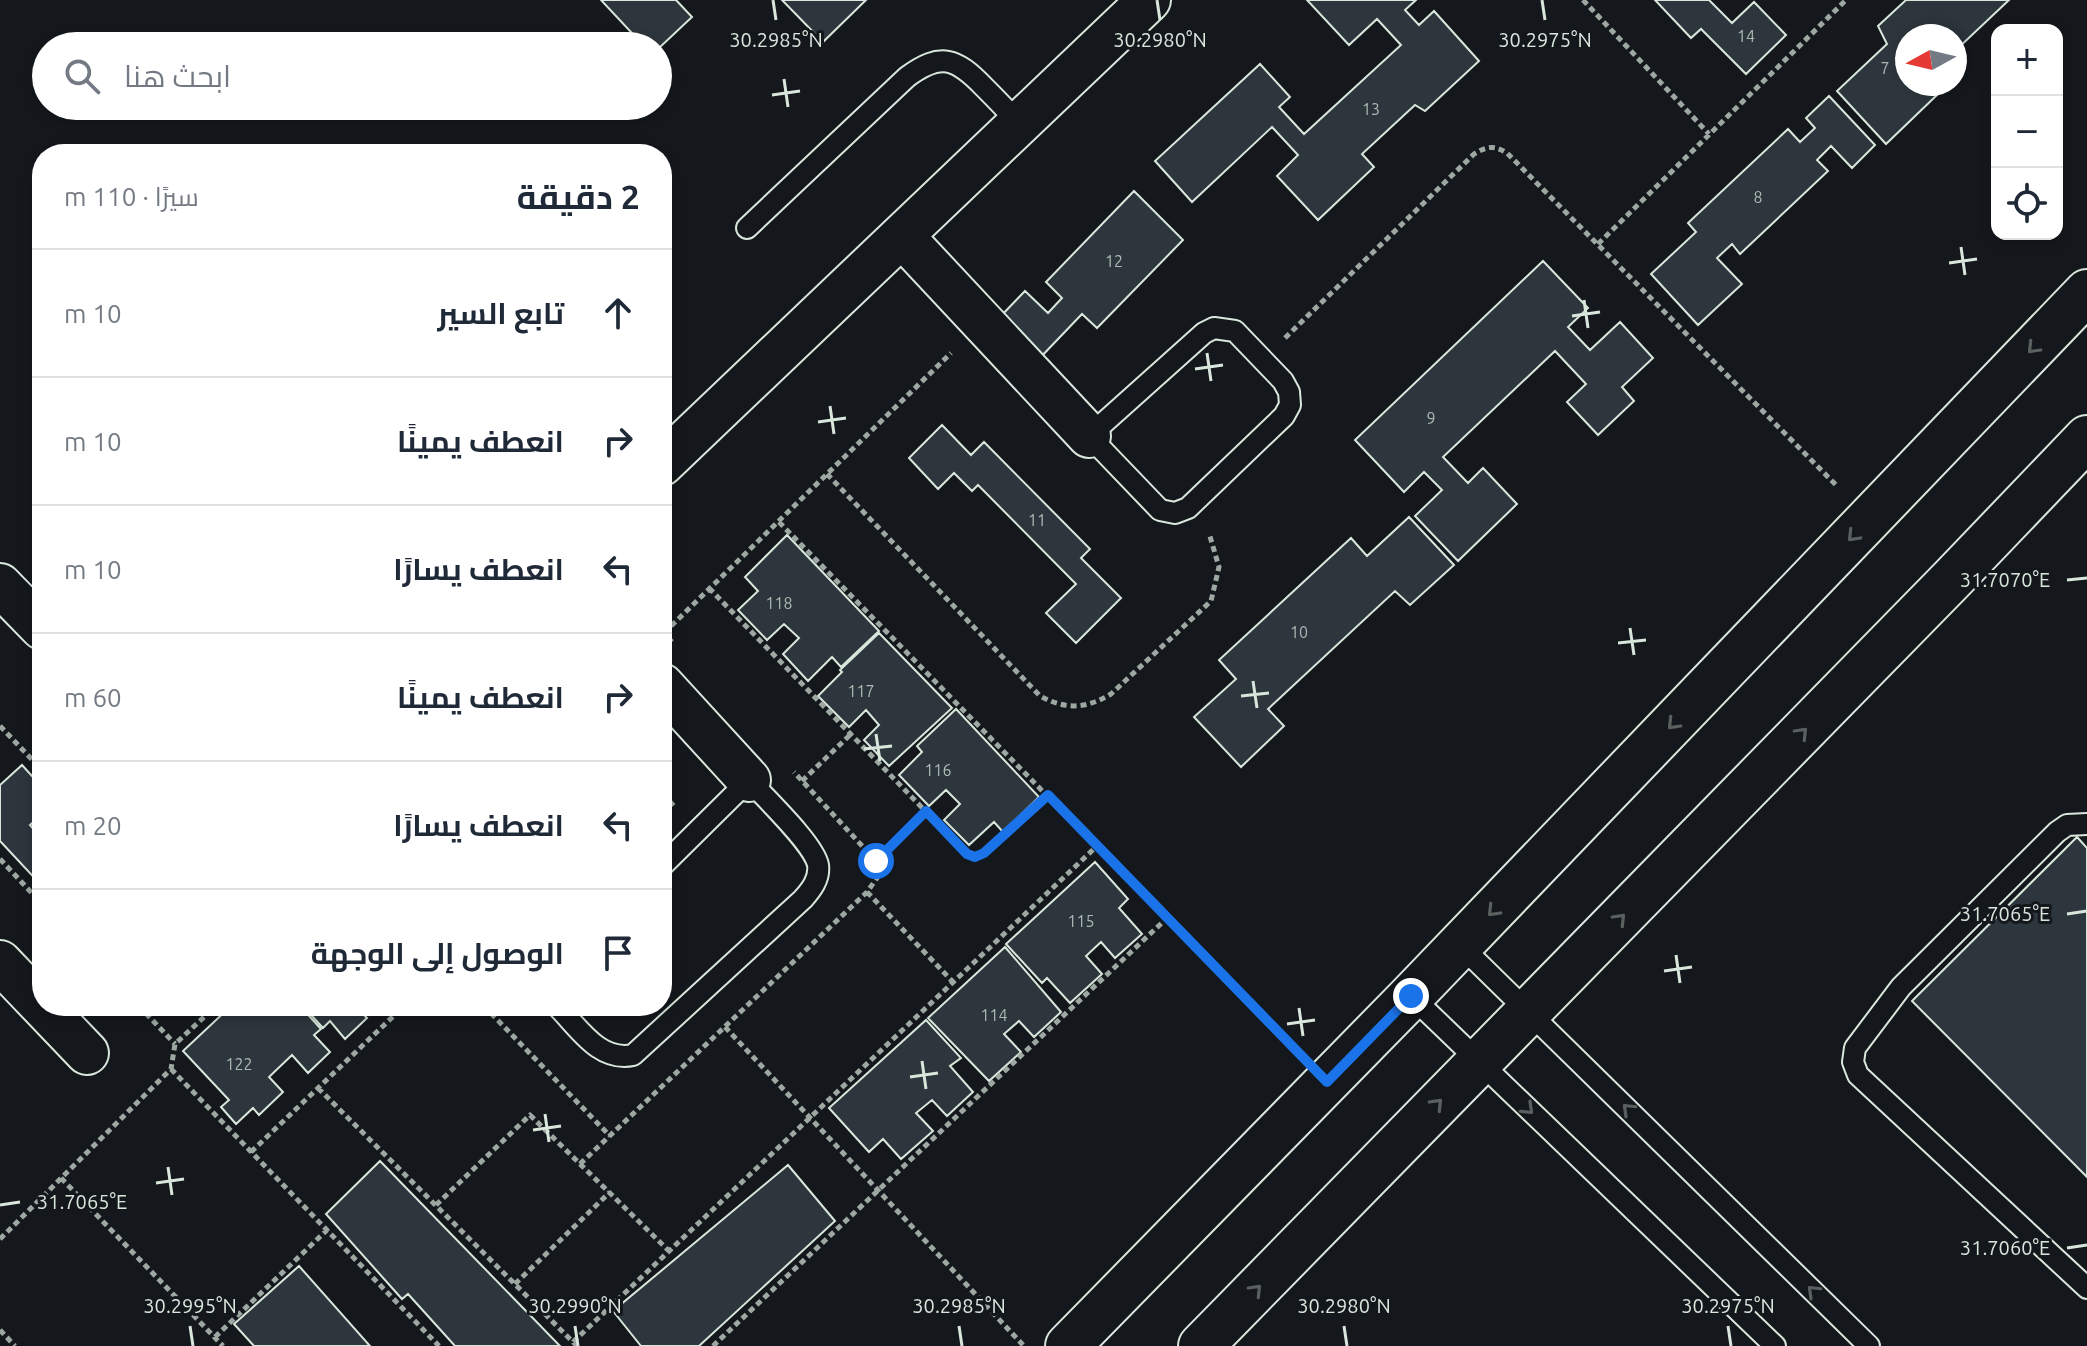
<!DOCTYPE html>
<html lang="ar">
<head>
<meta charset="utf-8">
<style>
	body { margin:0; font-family:Ubuntu,Cairo,sans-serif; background:#f6f6f7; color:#1f2937; direction:rtl }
	.controls { position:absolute; right:24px; top:24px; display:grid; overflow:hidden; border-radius:16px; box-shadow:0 4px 12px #0003 }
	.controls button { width:72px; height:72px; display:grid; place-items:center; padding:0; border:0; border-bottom:2px solid #e0e1e3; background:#fff; color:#1f2937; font:40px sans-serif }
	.compass { position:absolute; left:1895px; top:24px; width:72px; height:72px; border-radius:50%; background:#fff; box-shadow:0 4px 12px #0003; rotate:262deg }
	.stop { position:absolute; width:24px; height:24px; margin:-18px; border:6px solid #1a73e8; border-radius:50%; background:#fff }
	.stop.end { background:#1a73e8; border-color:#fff; box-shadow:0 2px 8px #0008 }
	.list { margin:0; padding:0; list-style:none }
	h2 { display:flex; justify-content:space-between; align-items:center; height:104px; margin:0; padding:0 32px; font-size:34px }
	h2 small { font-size:26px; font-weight:400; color:#747a83 }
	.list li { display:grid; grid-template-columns:52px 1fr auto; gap:24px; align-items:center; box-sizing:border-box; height:128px; padding:0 32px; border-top:2px solid #e0e1e3 }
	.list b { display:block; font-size:30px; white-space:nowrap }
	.list em { font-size:26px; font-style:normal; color:#747a83 }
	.icon { flex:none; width:44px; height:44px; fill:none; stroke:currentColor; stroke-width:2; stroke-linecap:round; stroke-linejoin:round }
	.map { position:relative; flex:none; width:2087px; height:1346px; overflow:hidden; direction:ltr }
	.search { position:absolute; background:#fff; box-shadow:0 4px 12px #0003; left:32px; top:32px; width:640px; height:88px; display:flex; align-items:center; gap:20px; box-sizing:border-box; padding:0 28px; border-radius:44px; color:#747a83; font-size:30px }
	.panel { position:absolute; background:#fff; box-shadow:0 4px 12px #0003; left:32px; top:144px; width:640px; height:872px; border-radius:32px; direction:rtl }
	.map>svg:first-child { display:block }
</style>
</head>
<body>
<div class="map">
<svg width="2087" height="1346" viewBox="0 0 2087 1346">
	<rect width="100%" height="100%" fill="#14181c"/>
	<path fill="#2c363c" stroke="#d8e6dc" stroke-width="2" d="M601,0H676L692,17L658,49V46H644Z
		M782,0H866L823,42Z
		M1307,0H1416L1405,10L1419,25L1434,11L1479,61L1425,111L1415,105L1362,154L1374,167L1318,220L1277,176L1298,155L1272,127L1192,202L1155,161L1260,64L1290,97L1279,107L1304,134L1401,45L1377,19L1349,45Z
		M1655,0H1709L1732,23L1754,2L1786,35L1746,74L1701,29L1691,38Z
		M1906,0H2009L1955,51V36H1907V84H1926L1937,95L1886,144L1837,91L1887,44L1878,26Z
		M1829,96L1875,145L1852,168L1831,146L1817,160L1828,171L1740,254L1732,244L1717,258L1742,284L1698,325L1651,274L1696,232L1688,223L1788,129L1800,142L1815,128L1806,118Z
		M1134,191L1183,240L1097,328L1082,314L1037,361L996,321L1025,291L1048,313L1062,298L1046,282Z
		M1543,261L1588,308L1568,327L1590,350L1620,322L1653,358L1622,387L1634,401L1598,435L1567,402L1586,384L1555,351L1443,457L1468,483L1483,468L1517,504L1458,561L1415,516L1442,490L1424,472L1404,492L1355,440Z
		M942,425L971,455L984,442L1090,549L1081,558L1121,598L1076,643L1046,613L1076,584L978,485L972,491L954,473L938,489L909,458Z
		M1409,517L1454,565L1410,605L1395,591L1268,709L1284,726L1241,767L1194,717L1236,679L1219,660L1351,538L1367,556Z
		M787,535L879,631L841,667L832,657L808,681L783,654L799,638L784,624L767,640L738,610L758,591L745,577Z
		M879,633L952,708L889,766L864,740L879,725L866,710L849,727L818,696L842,672L840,670Z
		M956,709L1039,797L1003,832L994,822L969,845L944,820L960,804L946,790L929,806L899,775L922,752L917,746Z
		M22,765L42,787V814L30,825L42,839V886L0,841V785Z
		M2077,837L2087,848V1177L1912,1001Z
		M1095,862L1128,899L1119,908L1142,934L1115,958L1101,942L1086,956L1102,974L1070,1003L1047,978L1042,983L1006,944Z
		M1005,947L1061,1012L1034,1037L1019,1021L1004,1034L1021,1052L989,1081L928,1018Z
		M231,1006H300L321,1029L314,1035L330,1052L308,1073L292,1055L269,1077L283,1092L259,1115L253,1108L236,1124L221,1107L229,1100L183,1051Z
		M303,1006H355L367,1018L345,1039L330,1021L323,1028Z
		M926,1020L961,1058L950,1066L973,1092L947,1116L932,1100L916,1113L933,1131L901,1159L883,1139L869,1152L829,1108Z
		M380,1161L560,1346H455L408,1294L402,1299L326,1214Z
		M788,1165L835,1221L699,1346H641L613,1311Z
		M299,1266L370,1346H254L234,1324Z"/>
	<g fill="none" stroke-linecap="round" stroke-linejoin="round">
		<defs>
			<path id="service" d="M747,228L907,77C941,52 956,58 984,87C996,99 1008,111 1019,124
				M1214,328L1235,331L1283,381L1289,392L1290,405L1284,416L1188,508L1175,513L1160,510L1089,436L1204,333Z
				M2087,824L2067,825L2057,832L1901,987L1855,1048L1853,1062L1858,1075L2087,1288
				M1460,945L1869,1346
				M1411,996L1775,1346
				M557,1006C579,1028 599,1062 633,1055L803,899C811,890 820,879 818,865C814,844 765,798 749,780L662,866"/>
			<path id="minor" d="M902,236L1089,436
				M662,464L1149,0
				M0,585L42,628
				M662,685L749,780
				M0,962L87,1053"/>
			<path id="tertiary" d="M1068,1346L1411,996L2087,292
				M1201,1346L1953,578L2087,438"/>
		</defs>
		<use href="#service" stroke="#d8e6dc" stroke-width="24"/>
		<use href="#minor" stroke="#d8e6dc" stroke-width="46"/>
		<use href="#tertiary" stroke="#d8e6dc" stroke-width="48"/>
		<path stroke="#9da8a2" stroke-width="5" stroke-dasharray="6 4" stroke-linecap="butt" d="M1583,0L1709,134
			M1598,244L1846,0
			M1285,338L1474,154C1487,146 1494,145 1507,153L1838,487
			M827,474L1040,696C1066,710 1086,709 1111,694L1211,601L1219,567L1209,533
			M779,522L1296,1050
			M709,588L967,854L975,857L984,853L1048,795
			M662,631L672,642
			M664,633L951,353
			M0,726L42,770
			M802,781L852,733
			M662,813L676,800
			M0,859L42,904
			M876,861L926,811
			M867,892L953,982
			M139,1006L175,1044
			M484,1006L610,1136
			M725,1027L1023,1345
			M171,1069L439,1346
			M318,1088L577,1346
			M251,1152L404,1006
			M580,1164L867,892L877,878L876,861L794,772
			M61,1178L223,1346
			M436,1205L530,1115L669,1251
			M0,1239L171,1069L175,1044L216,1006
			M515,1284L610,1192
			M0,1330L15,1346
			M215,1337L327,1230
			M573,1342L1097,846
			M713,1346L1167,918"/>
		<use href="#service" stroke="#14181c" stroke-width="20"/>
		<use href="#minor" stroke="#14181c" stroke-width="42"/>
		<use href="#tertiary" stroke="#14181c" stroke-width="44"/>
	</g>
	<defs><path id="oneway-chevron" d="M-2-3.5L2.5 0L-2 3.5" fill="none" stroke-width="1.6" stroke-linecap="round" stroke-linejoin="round" transform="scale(2)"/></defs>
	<g stroke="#59605f">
		<use href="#oneway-chevron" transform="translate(2033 348) rotate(134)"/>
		<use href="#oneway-chevron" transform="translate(1853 536) rotate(134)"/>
		<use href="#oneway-chevron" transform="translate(1673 724) rotate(134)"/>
		<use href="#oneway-chevron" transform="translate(1802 733) rotate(-46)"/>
		<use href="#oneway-chevron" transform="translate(1493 911) rotate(134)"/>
		<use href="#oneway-chevron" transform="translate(1620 919) rotate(-46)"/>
		<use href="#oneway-chevron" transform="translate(1437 1104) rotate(-46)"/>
		<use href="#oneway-chevron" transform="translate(1528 1109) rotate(44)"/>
		<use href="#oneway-chevron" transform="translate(1628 1109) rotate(-136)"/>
		<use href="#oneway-chevron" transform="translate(1256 1290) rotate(-46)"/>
		<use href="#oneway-chevron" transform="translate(1813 1291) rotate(-136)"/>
	</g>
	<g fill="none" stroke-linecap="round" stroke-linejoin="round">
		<path stroke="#1a73e8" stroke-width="10" d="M876,861L926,811L967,854L975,857L984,853L1048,795L1327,1082L1411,996"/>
	</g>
	<path fill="none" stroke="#d8e6dc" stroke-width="3" d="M773,0L776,20M1157,0L1160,20M1542,0L1545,20M784,79L788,107M772,95L800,91M1961,247L1965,275M1949,263L1977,259M1584,300L1588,328M1572,316L1600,312M1207,353L1211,381M1195,369L1223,365M830,406L834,434M818,422L846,418M2067,580L2087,578M1630,628L1634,655M1618,643L1646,640M1253,681L1257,708M1241,696L1269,693M876,734L880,761M864,749L892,746M2067,914L2087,911M1676,955L1680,983M1664,971L1692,967M1299,1008L1303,1036M1287,1024L1315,1020M922,1061L926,1089M910,1077L938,1073M545,1114L549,1142M533,1130L561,1126M168,1167L172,1195M156,1183L184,1179M0,1205L20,1202M2067,1248L2087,1245M190,1326L193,1346M575,1326L578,1346M959,1326L962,1346M1344,1326L1347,1346M1728,1326L1731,1346"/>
	<g text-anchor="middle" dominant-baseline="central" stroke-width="6" stroke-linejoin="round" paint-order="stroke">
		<g font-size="16" fill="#adbab4">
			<text x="1746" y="36">14</text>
			<text x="1885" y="68">7</text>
			<text x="1371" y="109">13</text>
			<text x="1758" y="197">8</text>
			<text x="1114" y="261">12</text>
			<text x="1431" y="418">9</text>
			<text x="1037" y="520">11</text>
			<text x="779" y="603">118</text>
			<text x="1299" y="632">10</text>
			<text x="861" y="691">117</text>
			<text x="938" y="770">116</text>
			<text x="1081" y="921">115</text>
			<text x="994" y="1015">114</text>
			<text x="239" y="1064">122</text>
		</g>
	</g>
	<g font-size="20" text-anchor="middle" fill="#d8e6dc" stroke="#14181c" stroke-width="6" stroke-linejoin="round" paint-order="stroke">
		<text x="776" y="47">30.2985°N</text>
		<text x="1160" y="47">30.2980°N</text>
		<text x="1545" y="47">30.2975°N</text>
		<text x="2005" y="587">31.7070°E</text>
		<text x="2005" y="921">31.7065°E</text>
		<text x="82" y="1209">31.7065°E</text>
		<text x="2005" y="1255">31.7060°E</text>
		<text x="190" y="1313">30.2995°N</text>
		<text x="575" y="1313">30.2990°N</text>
		<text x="959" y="1313">30.2985°N</text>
		<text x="1344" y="1313">30.2980°N</text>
		<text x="1728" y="1313">30.2975°N</text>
	</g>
</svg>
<div class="controls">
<button>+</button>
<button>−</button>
<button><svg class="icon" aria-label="locate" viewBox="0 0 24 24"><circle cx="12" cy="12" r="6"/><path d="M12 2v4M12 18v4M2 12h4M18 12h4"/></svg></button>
</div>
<svg class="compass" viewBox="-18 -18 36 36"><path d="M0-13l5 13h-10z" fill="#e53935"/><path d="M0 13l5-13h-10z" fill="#747a83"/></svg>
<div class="stop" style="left:876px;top:861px"></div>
<div class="stop end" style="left:1411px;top:996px"></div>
<div class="search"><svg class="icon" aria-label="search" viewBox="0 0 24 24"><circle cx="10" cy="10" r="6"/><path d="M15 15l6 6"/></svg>ابحث هنا</div>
<section class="panel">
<h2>2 دقيقة<small>سيرًا · 110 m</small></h2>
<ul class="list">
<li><svg class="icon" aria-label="ahead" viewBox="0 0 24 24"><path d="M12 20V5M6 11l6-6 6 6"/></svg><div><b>تابع السير</b></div><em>10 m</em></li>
<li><svg class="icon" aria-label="right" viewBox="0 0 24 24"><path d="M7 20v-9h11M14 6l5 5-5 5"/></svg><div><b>انعطف يمينًا</b></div><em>10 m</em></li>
<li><svg class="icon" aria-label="left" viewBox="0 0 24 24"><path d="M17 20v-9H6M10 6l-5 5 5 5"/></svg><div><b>انعطف يسارًا</b></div><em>10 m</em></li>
<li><svg class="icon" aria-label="right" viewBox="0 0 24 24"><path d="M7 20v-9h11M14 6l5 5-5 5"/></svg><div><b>انعطف يمينًا</b></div><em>60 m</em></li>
<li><svg class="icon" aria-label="left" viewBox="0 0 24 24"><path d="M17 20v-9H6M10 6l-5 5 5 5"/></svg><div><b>انعطف يسارًا</b></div><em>20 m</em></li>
<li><svg class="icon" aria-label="arrive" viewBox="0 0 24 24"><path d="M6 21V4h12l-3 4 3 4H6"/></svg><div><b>الوصول إلى الوجهة</b></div></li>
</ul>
</section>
</div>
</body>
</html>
